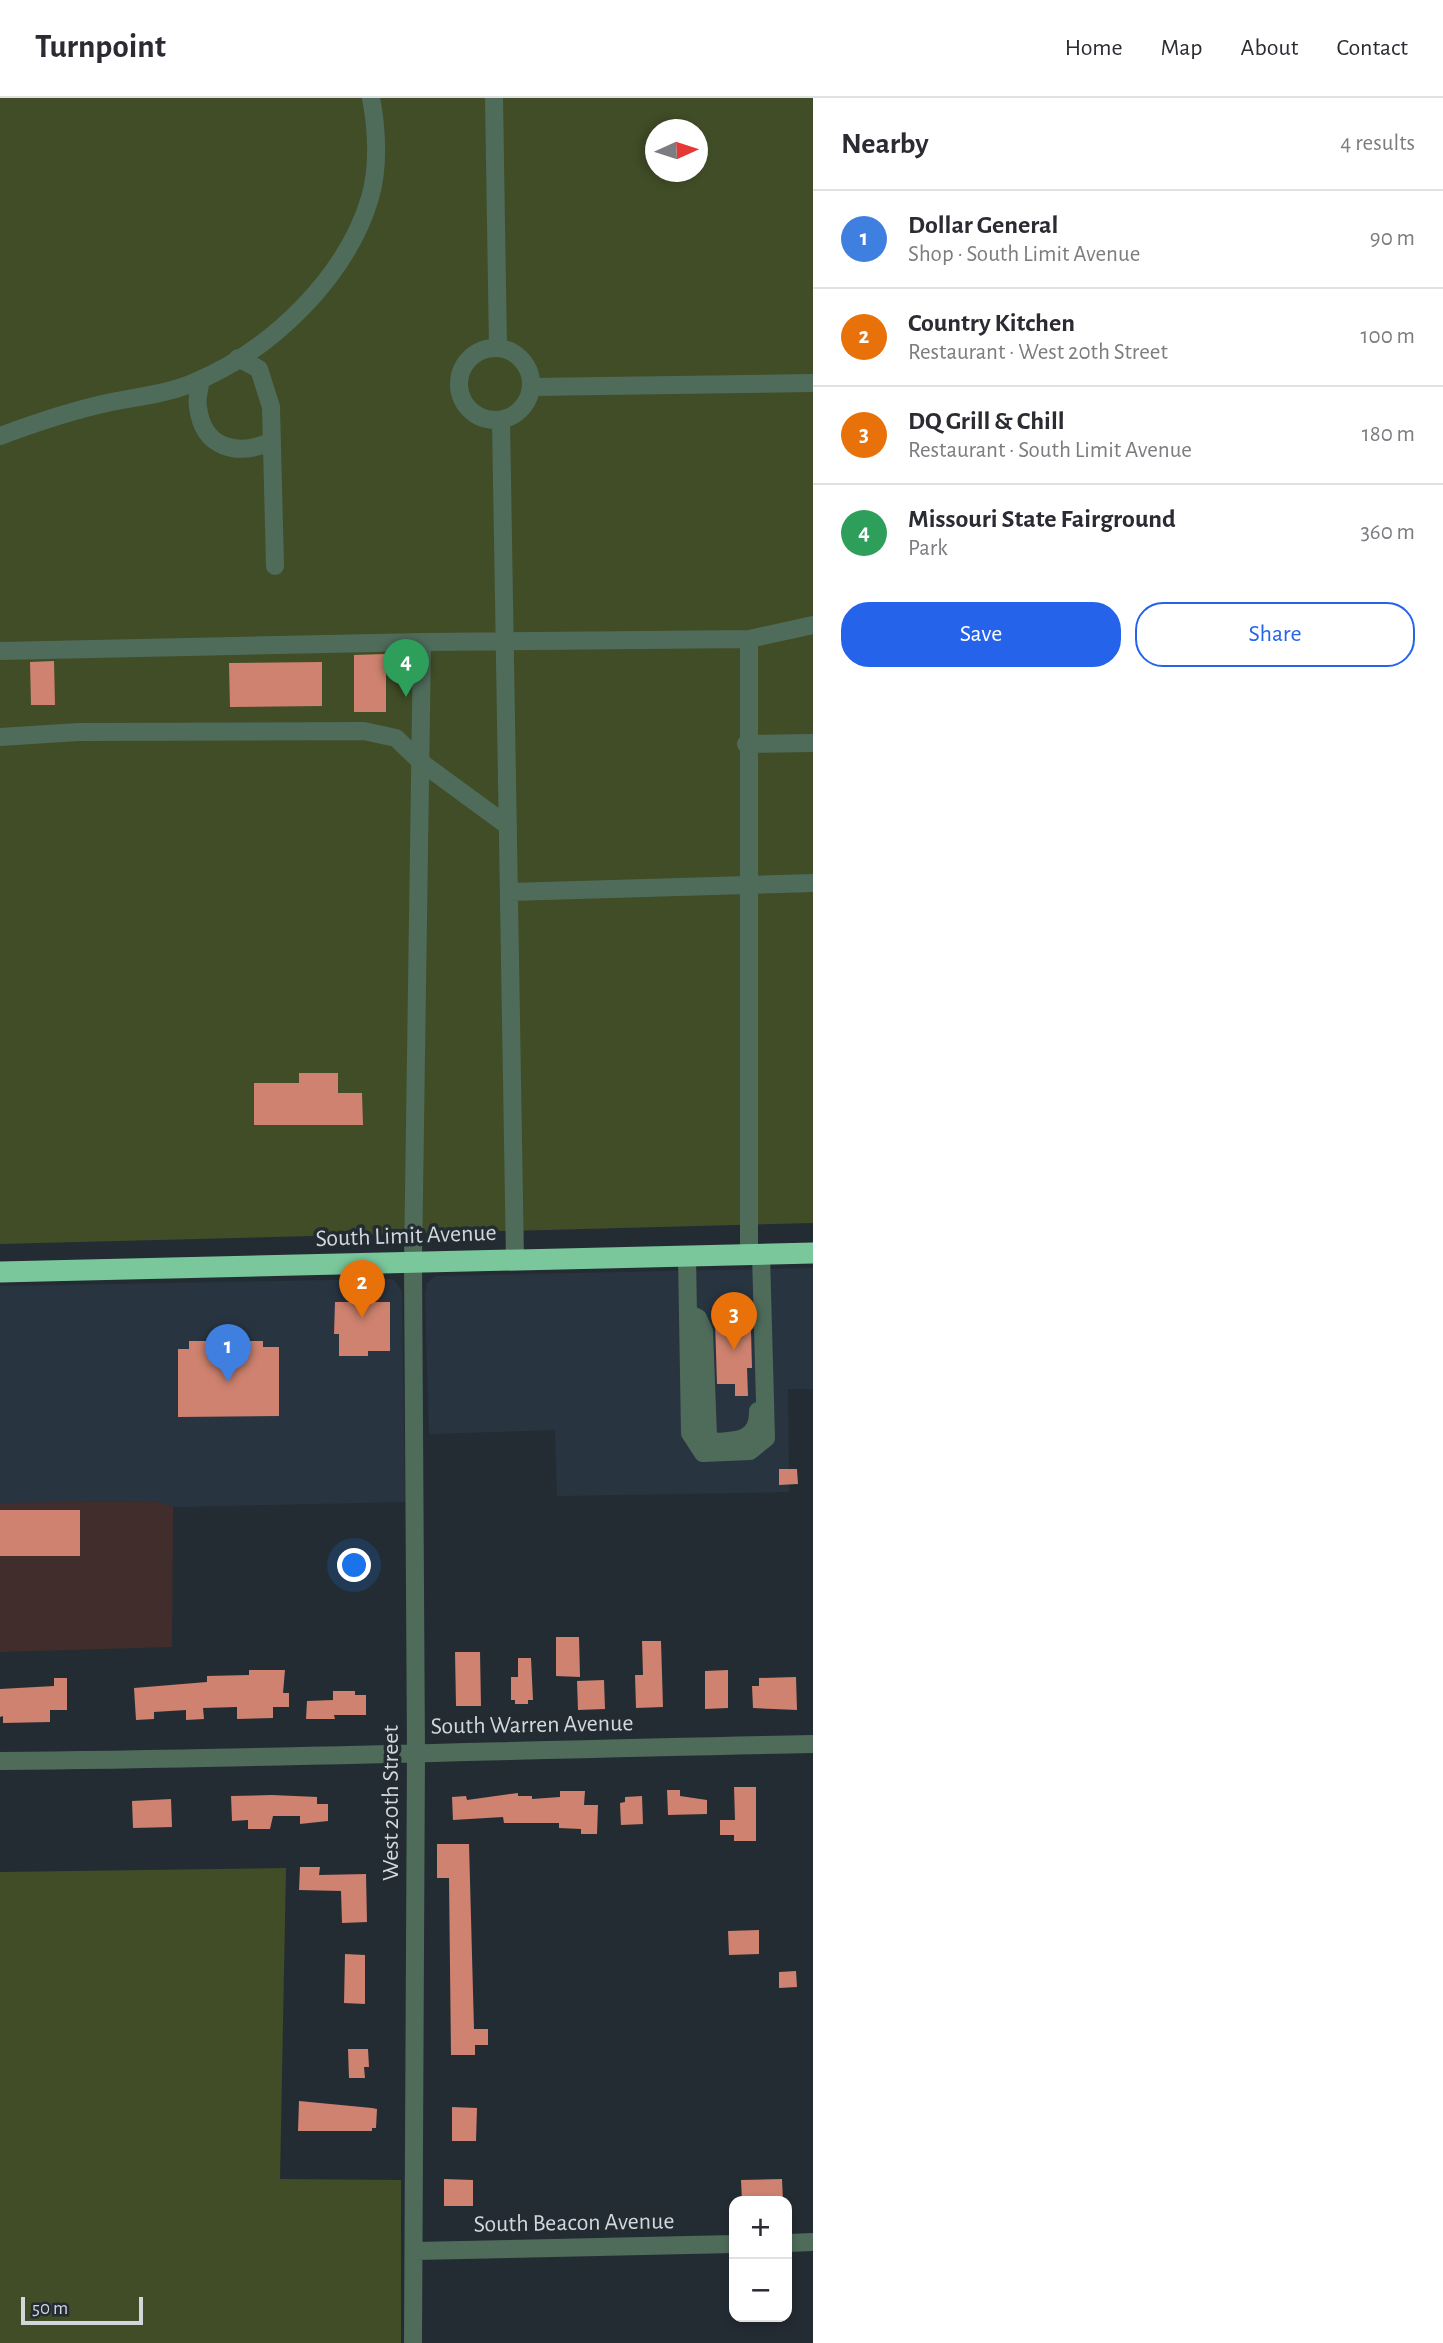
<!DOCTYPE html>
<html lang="en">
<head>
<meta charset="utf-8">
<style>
	body { margin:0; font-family:"Alegreya Sans",sans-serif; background:#f2f2f3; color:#2b2b33 }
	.controls { position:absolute; right:21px; bottom:21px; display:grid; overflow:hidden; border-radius:14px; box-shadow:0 4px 10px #0003 }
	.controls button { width:63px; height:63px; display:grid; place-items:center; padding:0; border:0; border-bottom:2px solid #e1e1e2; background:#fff; color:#2b2b33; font:35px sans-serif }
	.compass { position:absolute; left:645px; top:21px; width:63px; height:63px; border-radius:50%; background:#fff; box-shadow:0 4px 10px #0003; rotate:87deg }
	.scale { position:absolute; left:21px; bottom:18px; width:122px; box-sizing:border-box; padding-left:7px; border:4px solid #d2d7dc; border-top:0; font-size:19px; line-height:24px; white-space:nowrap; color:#d2d7dc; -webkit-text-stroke:5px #242c33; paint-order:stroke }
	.you { position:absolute; left:355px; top:1468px; width:24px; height:24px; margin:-18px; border:5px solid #fff; border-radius:50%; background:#1a73e8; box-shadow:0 0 0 10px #1a73e833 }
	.badge { display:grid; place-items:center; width:46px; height:46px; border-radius:50%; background:#2563eb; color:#fff; font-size:23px; font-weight:700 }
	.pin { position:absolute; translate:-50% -58px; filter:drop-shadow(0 2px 4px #0008) }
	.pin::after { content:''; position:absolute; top:37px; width:24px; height:21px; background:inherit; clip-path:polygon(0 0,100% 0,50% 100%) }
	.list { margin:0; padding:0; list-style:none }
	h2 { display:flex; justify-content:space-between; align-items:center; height:91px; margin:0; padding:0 28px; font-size:30px }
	h2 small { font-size:23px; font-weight:400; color:#7c7c81 }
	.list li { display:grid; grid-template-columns:46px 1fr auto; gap:21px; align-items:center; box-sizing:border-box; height:98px; padding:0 28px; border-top:2px solid #e1e1e2 }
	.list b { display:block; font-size:26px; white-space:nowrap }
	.list p { margin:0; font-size:23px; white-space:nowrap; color:#7c7c81 }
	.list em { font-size:23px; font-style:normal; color:#7c7c81 }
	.actions { display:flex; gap:14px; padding:21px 28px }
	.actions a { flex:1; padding:16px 0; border:2px solid #2563eb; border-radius:28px; text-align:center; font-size:24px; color:#2563eb }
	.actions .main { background:#2563eb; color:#fff }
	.map { position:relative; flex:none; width:813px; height:2245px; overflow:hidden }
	header { display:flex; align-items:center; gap:42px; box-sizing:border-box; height:98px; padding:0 35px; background:#fff; border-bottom:2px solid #e1e1e2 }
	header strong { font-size:33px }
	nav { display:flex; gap:38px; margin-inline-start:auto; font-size:24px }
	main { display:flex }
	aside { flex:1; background:#fff }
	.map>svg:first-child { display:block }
</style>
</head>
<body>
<header>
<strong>Turnpoint</strong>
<nav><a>Home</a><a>Map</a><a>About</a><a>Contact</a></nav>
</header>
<main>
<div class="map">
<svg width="813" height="2245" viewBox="0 0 813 2245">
	<rect width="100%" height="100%" fill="#242c33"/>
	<path fill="#283541" d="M813,1170V1291H788L789,1394L557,1398L555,1332L429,1336L425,1197L427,1185L435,1178Z
		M393,1181L402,1193L405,1404L173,1409L154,1403L0,1405V1188Z"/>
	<path fill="#412d2b" d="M154,1403L173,1409L172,1549L0,1554V1405Z"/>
	<path fill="#404d27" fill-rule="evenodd" d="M0,0H813V1125L0,1146ZM656,32H698V74H656Z
		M286,1770L280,2081L401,2082V2245H0V1774Z"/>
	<path fill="#ce826f" d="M386,556V614H354V557Z
		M54,563L55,607H31L30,564Z
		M322,564V608L230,609L229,565Z
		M299,975H338V995H362L363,1027H254V985H299Z
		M335,1204H390V1253H368V1258H339V1236H334Z
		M715,1224L747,1225L748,1233H751L752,1270H747L748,1298H735V1286H717Z
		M189,1243H263V1249H279V1318L178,1319V1251H189Z
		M779,1371H797L798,1386L779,1387Z
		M0,1412H80V1458H0Z
		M556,1539H579L580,1579L556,1578Z
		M642,1543H661L663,1609L636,1610L635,1577H643Z
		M455,1554H480L481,1608H456Z
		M518,1560H531L533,1602H528V1606H515V1602H511V1579H518Z
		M249,1572H285L283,1595H289V1609H273V1620L237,1621V1609L203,1610L204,1621L186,1622V1612L154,1614V1621L136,1622L134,1590L207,1584V1578L249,1577Z
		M728,1572V1610L705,1611V1573Z
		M796,1579L797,1612L753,1610L752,1588H759V1580Z
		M54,1580H67V1612H50V1624L3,1625V1618L0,1619V1591L54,1588Z
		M604,1582L605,1611L578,1612L577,1583Z
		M333,1593H355V1597H366V1617H334L335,1621H306L307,1603L333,1602Z
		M734,1689H756V1743H734V1737H720V1722H735Z
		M667,1692H680V1698L707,1702V1716L668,1717Z
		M560,1693H585L584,1707H598L597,1736H581V1731L559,1730V1725H504L503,1719L453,1722L452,1699L466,1698L467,1702L518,1695V1698H532V1701L560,1699Z
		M272,1697L317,1699V1706H328V1723L300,1726V1718H273L270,1731H248V1722L232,1723L231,1698Z
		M642,1698L643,1726L621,1727L620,1705L625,1704V1699Z
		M171,1701L172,1729L133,1730L132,1703Z
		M437,1746H469L474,1931H488V1947H475V1957H451L449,1780H437Z
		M300,1769H320L319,1777L366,1776L367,1824L342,1825L341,1793L299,1792Z
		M759,1832V1856L729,1857L728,1833Z
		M345,1856L365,1857V1906L344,1905Z
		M796,1873L797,1889L779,1890V1874Z
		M348,1951H368L369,1969H364L365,1980H349Z
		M299,2003L372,2010L377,2011L376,2030H372V2033H298Z
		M452,2009L477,2010L476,2043H452Z
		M444,2081L473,2082V2108H444Z
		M782,2081L783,2103H742L741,2082Z"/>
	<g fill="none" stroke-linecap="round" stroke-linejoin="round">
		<path stroke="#4f6c5b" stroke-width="18" d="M494,0L498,249
			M459 286a36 36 0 1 1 72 0a36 36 0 1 1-72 0Z
			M238,260L259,271L271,309L275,468
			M201,281C200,290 196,300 198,309C203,351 238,359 272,343
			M531,289L813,285
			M501,322L515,1162
			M0,338C35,325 70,313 107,305C135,299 168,296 195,284C271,252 346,180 370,100C379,69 377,31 371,0
			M749,541V1156
			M0,553L422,544L749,541L813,527
			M0,639L79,634L364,633L396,640L422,665L508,728
			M746,646L813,645
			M510,794L813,785
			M687,1158L690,1335L703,1355L750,1353L766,1340L761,1156
			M688,1215L698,1220L704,1233L708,1338L714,1344C738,1343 759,1342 758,1313
			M0,1663C271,1661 542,1651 813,1646
			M787,2145L813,2144
			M415,2153L734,2146
			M413,2245L416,1654L413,1165L422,544"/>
		<path stroke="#7ac79c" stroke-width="21" d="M0,1174L813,1155"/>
	</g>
	<g text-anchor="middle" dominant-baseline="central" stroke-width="7" stroke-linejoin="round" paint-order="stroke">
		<g font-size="24" fill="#d2d7dc" stroke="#242c33">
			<text transform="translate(406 1138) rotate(-2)">South Limit Avenue</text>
			<text transform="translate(532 1627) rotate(-1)">South Warren Avenue</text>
			<text transform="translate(391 1705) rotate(-90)">West 20th Street</text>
			<text transform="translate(574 2125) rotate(-1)">South Beacon Avenue</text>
		</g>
	</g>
</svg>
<div class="controls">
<button>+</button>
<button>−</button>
</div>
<svg class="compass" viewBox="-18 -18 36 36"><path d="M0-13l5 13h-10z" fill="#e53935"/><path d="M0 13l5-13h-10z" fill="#7c7c81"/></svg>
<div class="scale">50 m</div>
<div class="you"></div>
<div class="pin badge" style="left:228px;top:1284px;background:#3f7fe0">1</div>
<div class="pin badge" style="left:362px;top:1220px;background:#e8710a">2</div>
<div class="pin badge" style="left:734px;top:1252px;background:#e8710a">3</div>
<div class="pin badge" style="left:406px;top:599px;background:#2e9e5b">4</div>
</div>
<aside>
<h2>Nearby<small>4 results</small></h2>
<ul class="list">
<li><span class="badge" style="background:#3f7fe0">1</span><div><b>Dollar General</b><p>Shop · South Limit Avenue</p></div><em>90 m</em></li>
<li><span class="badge" style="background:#e8710a">2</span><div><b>Country Kitchen</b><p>Restaurant · West 20th Street</p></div><em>100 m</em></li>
<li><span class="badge" style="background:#e8710a">3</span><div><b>DQ Grill &amp; Chill</b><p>Restaurant · South Limit Avenue</p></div><em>180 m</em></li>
<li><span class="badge" style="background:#2e9e5b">4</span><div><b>Missouri State Fairground</b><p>Park</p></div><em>360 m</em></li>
</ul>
<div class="actions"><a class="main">Save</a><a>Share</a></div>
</aside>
</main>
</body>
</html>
